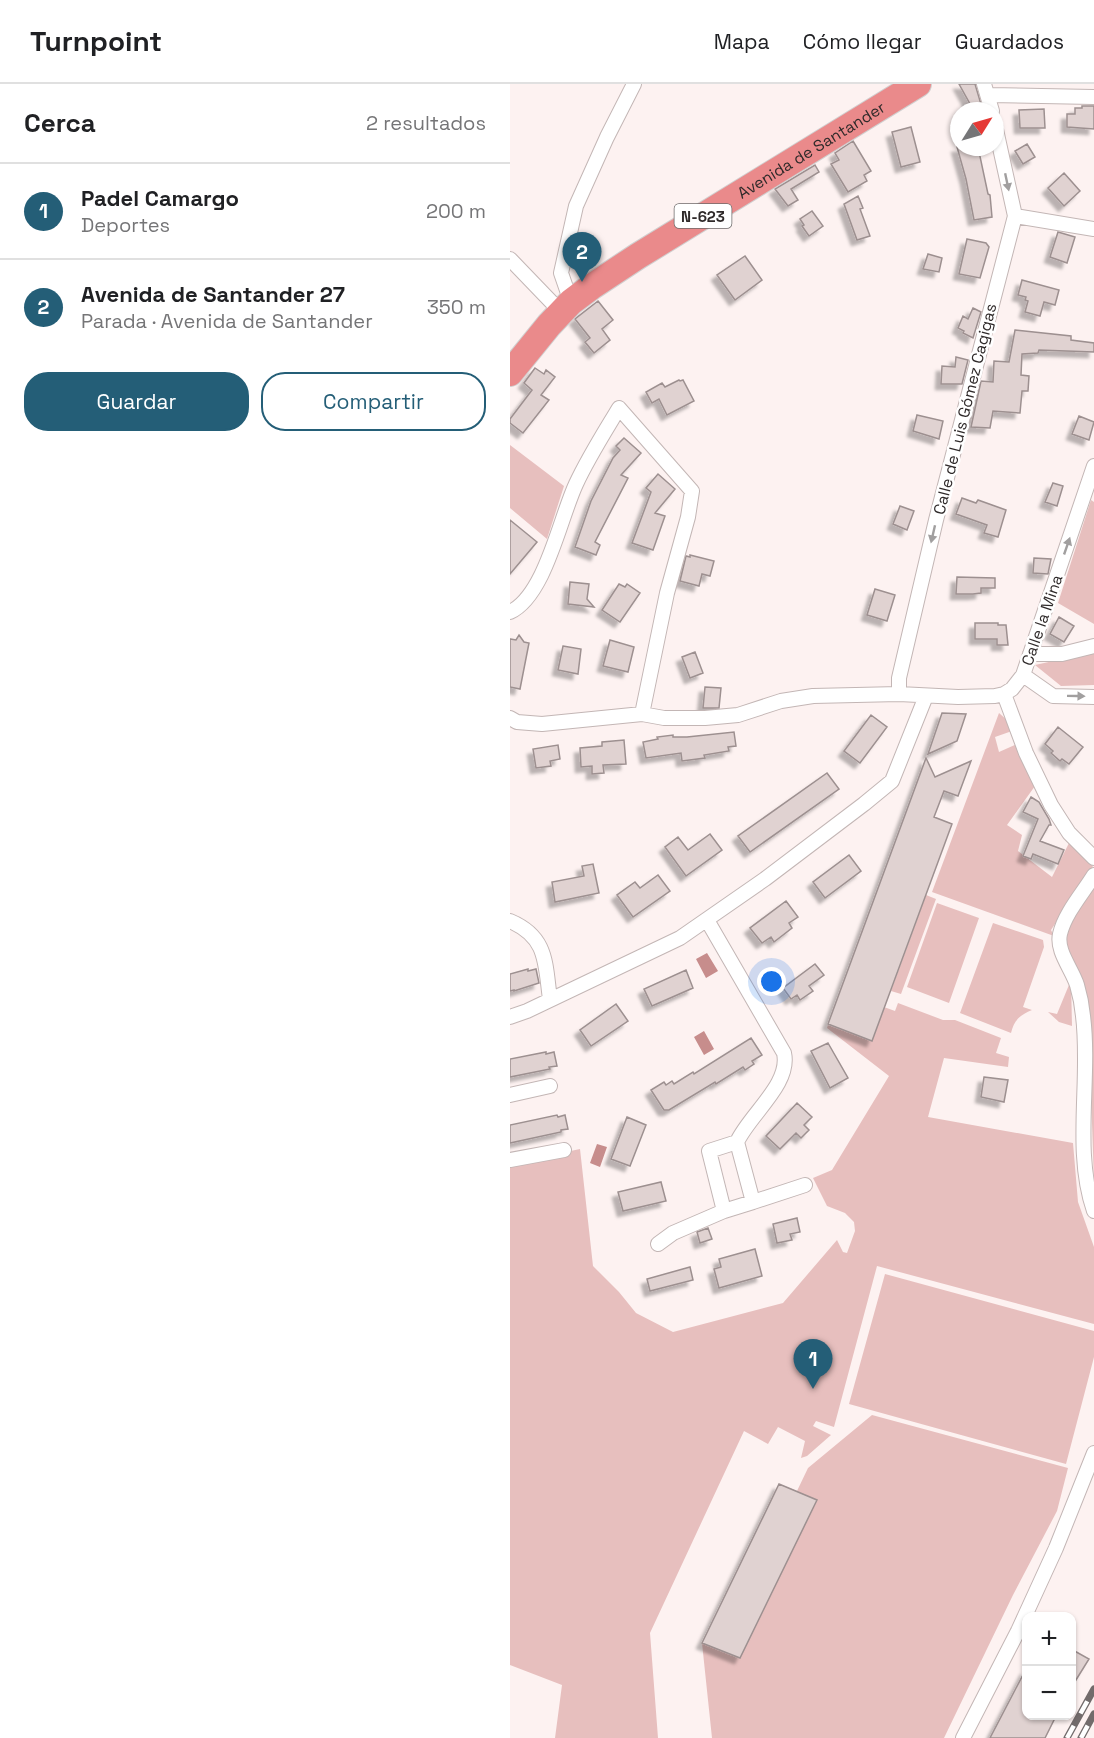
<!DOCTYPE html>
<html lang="es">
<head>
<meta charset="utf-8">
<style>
	body { margin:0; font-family:"Space Grotesk",sans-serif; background:#f6f6f6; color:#202124 }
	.controls { position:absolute; right:18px; bottom:18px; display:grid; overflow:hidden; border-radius:12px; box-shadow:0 2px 4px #0004 }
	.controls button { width:54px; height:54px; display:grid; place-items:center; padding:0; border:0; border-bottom:2px solid #e0e0e0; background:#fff; color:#202124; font:30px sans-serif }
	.compass { position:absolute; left:440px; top:18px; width:54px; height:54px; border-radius:50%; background:#fff; box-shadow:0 2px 4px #0004; rotate:53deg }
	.you { position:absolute; left:262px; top:898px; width:21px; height:21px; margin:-15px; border:4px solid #fff; border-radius:50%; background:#1a73e8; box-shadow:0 0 0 9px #1a73e833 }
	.badge { display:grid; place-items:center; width:39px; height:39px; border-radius:50%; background:#245e77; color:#fff; font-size:20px; font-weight:700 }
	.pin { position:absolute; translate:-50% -50px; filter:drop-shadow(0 2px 3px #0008) }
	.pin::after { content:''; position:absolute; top:32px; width:21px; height:18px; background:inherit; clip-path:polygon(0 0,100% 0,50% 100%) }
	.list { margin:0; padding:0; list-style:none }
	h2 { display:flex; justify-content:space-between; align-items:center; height:78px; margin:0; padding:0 24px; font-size:26px }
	h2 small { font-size:20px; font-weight:400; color:#757577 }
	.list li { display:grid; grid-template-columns:39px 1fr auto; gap:18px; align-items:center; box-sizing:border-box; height:96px; padding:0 24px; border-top:2px solid #e0e0e0 }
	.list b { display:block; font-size:22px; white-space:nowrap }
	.list p { margin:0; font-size:20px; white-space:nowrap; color:#757577 }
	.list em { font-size:20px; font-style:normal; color:#757577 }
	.actions { display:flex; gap:12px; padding:18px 24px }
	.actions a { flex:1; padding:14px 0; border:2px solid #245e77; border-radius:24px; text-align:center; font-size:21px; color:#245e77 }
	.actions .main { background:#245e77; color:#fff }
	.map { position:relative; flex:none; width:584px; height:1654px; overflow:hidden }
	header { display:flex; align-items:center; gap:36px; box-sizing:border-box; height:84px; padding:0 30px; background:#fff; border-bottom:2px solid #e0e0e0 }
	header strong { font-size:28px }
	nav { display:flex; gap:33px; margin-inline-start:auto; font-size:21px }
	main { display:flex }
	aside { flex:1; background:#fff }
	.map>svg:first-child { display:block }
</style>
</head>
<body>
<header>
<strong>Turnpoint</strong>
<nav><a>Mapa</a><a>Cómo llegar</a><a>Guardados</a></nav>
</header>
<main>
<aside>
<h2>Cerca<small>2 resultados</small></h2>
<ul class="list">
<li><span class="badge">1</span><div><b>Padel Camargo</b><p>Deportes</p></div><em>200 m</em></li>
<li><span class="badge">2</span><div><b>Avenida de Santander 27</b><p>Parada · Avenida de Santander</p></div><em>350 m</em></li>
</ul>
<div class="actions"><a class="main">Guardar</a><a>Compartir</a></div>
</aside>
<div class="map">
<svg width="584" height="1654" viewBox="0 0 584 1654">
	<defs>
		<filter id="shadow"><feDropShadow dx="-5.5" dy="5.5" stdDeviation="1.5" flood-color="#0004"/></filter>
	</defs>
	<rect width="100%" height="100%" fill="#fdf2f1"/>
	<path fill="#e7bfbe" d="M0,361L54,402L37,455L0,424Z
		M581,416L584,418V540L548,519Z
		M584,568V601L551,602L525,581Z
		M489,629L498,637L502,647L485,653L489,668L507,660L525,702L497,741L512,751L508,767L542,793L559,759L583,782L541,846L544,852L422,808Z
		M584,797V1096L578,925L556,866L554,852L562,831Z
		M416,811L426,815L391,910L381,907Z
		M427,819L469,834L439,919L397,903Z
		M483,839L533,856L534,863L513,923L522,926C510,931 504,936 501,949L450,929Z
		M561,896L562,942L549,938L538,928L547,930Z
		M388,919L433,936H445L491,954L486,969L499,973L498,983L434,974L418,1033L563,1059L568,1118L584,1163V1240L367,1182L324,1343L306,1337L303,1342L321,1351L297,1372L291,1374L295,1357L268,1343L258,1360L234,1347L140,1549L148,1654H45L52,1601L0,1581V1080L70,1065L83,1182L109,1208L126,1229L163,1248L273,1219L327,1156L333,1168L337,1169L345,1147L344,1138L335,1129L317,1122L303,1094L322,1086L379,992L317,944L318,941L362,956L374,923L385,927Z
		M375,1190L584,1247V1273L556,1380L339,1320Z
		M362,1331L558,1384L547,1427L503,1511L434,1654H202L192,1559L269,1400L287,1407L298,1384Z"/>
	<path fill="#c78d8c" d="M197,869L208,887L196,894L186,875Z
		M194,947L204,965L194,971L184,953Z
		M87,1060L97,1063L90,1083L80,1079Z"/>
	<path fill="#e0d2d1" stroke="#9d9090" stroke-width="1.5" filter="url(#shadow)" d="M449,0H465L473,27H464Z
		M572,22H584V45L557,43V30H565V24H572Z
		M534,25L535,44H510L509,26Z
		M401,43L410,78L391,83L382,48Z
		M343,57L361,87L354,91L357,97L338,108L321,80L329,76L325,69Z
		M517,60L525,73L513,80L505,67Z
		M447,63H468L478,110L480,111L482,133L464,136L456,95Z
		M305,81L309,88L281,105L288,116L278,122L265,105Z
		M554,89L570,107L554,122L538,104Z
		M348,112L353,124L350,125L360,152L347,156L334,120Z
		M302,127L313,142L299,152L292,142L294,141L290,135Z
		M548,148L565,153L557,179L540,173Z
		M457,155L476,159L479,163L470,194L449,190Z
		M418,170L432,174L429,188L413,185Z
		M235,172L252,196L225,216L207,191Z
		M512,196L549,206L545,221L534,218L530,232L515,228L518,217L515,216L516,213L508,211Z
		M88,217L103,236L92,245L100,256L84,269L75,258L80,254L65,235Z
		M463,224L471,228L463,254L453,249L454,247L448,244L453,232L458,235Z
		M505,246L561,252V256L584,259V268L529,266L528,269L512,270L511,291L519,292L518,307H512L510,329L483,327L480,344L461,343L471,297L483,298L484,277L499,278Z
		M446,273L458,276L452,300H431L432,282L445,283Z
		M25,284L34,290L36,286L45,293L31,311L39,316L13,349L0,339V335L22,306L14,299Z
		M169,296L170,297L173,296L184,317L157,331L149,315L142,319L136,308L152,299L155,303Z
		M407,331L433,337L429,355L403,347Z
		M569,332L584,338L579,356L562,350Z
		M114,354L131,369L111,391L118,394L85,458L90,461L86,471L65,463L81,417L103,374L110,366L106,362Z
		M148,390L165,405L145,429L155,432L143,466L122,459L141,408L136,404Z
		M543,399L553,402L547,422L535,418Z
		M452,414L466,419L468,416L496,426L488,453L474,449L477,441L446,430Z
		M390,422L404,427L397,446L383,440Z
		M0,436L27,458L0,490Z
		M180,471L204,477L200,492L192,490L189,502L170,497L176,472L180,473Z
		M524,474L541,475L538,490L523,489Z
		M447,493L485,494V504H471V509L463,510H446Z
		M60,498L79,500L77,515L84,523L58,520Z
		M109,500L115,503L117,500L130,509L110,538L92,526Z
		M365,505L385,511L377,537L357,531Z
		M549,533L564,542L554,558L540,550Z
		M465,539H488V541H496L498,561H487V555H465Z
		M9,551L14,558L19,559L10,605L0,603V555L6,556Z
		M100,556L124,563L118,588L93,582Z
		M53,562L71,565L68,590L48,586Z
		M185,568L193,589L180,594L172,573Z
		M195,603L211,604L209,624H193Z
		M432,629L456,630L447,657L418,670Z
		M361,631L377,643L350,679L334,667Z
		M548,643L573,663L559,680L552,675L550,677L541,669L543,667L535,660Z
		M224,648L226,662L218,663L219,667L194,671L195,674L172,677L171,669L136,674L133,658L148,655L147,653L163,651V653H177Z
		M114,656L116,680L93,681L94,689L82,690V682L71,683L70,664L92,662V658Z
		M48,661L50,675L40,677L41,682L26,684L23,665Z
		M416,674L425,693L461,677L448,712L434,707L424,733L442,740L362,957L318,940Z
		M317,689L329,705L240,768L228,752Z
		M521,713L529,718L539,735L541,741H539L530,757L554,766L548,780L523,770L521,775L513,772L528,735L513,728Z
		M200,750L212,766L176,792L155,763L168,753L178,766Z
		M339,771L351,787L315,814L303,798Z
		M83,780L89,809L45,818L42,798L74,792L72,782Z
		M148,791L160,807L123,833L107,811L125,798L130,804Z
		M276,817L288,833L279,839L282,844L264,858L261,853L252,859L240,844Z
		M305,880L314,891L299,902L303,907L290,916L287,911L281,915L273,904Z
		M18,885V887L26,885L29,899L4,907V906L0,907V890Z
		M176,886L183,904L142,922L134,905Z
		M106,920L118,937L81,962L70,946Z
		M241,954L252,971L242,977L244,980L235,986L233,983L206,1000L205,998L159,1026H154L141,1006L154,998L156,1001L162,997L164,1000L183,988L184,990Z
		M318,959L338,994L320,1004L301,967Z
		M36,968V970L44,968L47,982L39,983L40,985L0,993V975Z
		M474,993L498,996L494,1018L471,1013Z
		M287,1019L302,1033L294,1041L299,1046L291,1054L286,1049L270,1065L256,1052Z
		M47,1031L48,1033L55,1031L58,1045L51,1046V1048L0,1059V1041Z
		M117,1033L136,1041L120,1082L101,1075Z
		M151,1098L156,1117L113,1127L108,1108Z
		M287,1134L290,1148L280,1150L282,1156L267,1159L263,1140Z
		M198,1144L202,1155L190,1159L187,1148Z
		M245,1165L252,1192L209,1204L204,1185L211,1183L209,1175Z
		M180,1183L183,1196L140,1207L137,1195Z
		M269,1400L307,1416L230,1574L192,1559Z
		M561,1565L579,1575L561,1604Z
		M516,1585V1632H546L535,1654H480Z"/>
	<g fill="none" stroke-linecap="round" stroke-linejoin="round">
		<defs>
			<path id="street" d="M474,0L482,27
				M479,11L583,13
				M505,132L584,145
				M0,175L51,228
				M61,218L51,189L66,122L97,53L124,0
				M0,528C35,512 50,434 66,400C78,374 94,349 109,324L182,407L178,433L157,509L132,630
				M520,570H552L584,562
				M513,591L543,612L584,613
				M389,610V594L426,436L505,132L485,41
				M494,610L516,669L541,721L559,749L584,774
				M0,634L7,638L32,640L132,630L154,634H195L228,631L271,617L303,612L389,610L448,613L485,612L494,610L502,605L513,591L584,382
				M584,791C573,809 555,829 550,850C546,867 562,885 567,901C570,911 572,921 573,932C581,995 563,1066 584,1127
				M197,836L274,969C281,1000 240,1030 227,1058L199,1067L214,1127L243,1118L227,1058
				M0,837C38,853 35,880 40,915
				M0,933L17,927L170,854L255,795L354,720L382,697L416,612
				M0,1011L40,1002
				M0,1076L54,1066
				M243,1118L295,1101
				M148,1160L163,1149L214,1127
				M453,1654L508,1547L546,1464L584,1369"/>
			<g id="highway">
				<path id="s1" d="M0,289L39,241L61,218L81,203L128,172L408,0"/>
			</g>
		</defs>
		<use href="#street" stroke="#c3b6b5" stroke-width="16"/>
		<use href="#highway" stroke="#d1d0d0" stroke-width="28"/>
		<use href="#street" stroke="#fff" stroke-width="14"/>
		<use href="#highway" stroke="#ea8a8b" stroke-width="26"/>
		<defs>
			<path id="rail" d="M557,1654L584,1605
				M571,1654L584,1630"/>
		</defs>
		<use href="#rail" stroke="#726b6b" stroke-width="7"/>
		<use href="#rail" stroke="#fff" stroke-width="4.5" stroke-dasharray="14" stroke-linecap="butt"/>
	</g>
	<defs><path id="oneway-solid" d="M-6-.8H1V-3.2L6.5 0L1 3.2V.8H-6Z" transform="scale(1.5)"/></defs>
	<g fill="#a19f9f">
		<use href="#oneway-solid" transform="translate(497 98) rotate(78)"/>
		<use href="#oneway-solid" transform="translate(423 450) rotate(103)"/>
		<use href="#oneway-solid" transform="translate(557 462) rotate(-71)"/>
		<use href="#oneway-solid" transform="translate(566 612) rotate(1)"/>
	</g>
	<g text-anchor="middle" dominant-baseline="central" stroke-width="5" stroke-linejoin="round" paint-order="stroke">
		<rect fill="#fff" stroke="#6d6a6a" stroke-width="1.5" x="164.5" y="120" width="57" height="24" rx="4.5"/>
		<g font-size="15" font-weight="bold" fill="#2f2a2a">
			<text x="193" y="132">N-623</text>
		</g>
		<g font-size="16" fill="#2f2a2a" stroke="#fff">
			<text stroke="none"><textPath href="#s1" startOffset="378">Avenida de Santander</textPath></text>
			<text transform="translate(455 325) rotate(-76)">Calle de Luis Gómez Cagigas</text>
			<text transform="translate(532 536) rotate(-71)">Calle la Mina</text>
		</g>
	</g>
</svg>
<div class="controls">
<button>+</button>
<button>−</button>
</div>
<svg class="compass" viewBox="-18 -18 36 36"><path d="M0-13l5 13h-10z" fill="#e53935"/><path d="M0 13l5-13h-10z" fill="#757577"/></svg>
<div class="you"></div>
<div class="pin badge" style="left:303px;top:1305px">1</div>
<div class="pin badge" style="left:72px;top:198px">2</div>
</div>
</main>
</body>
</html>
